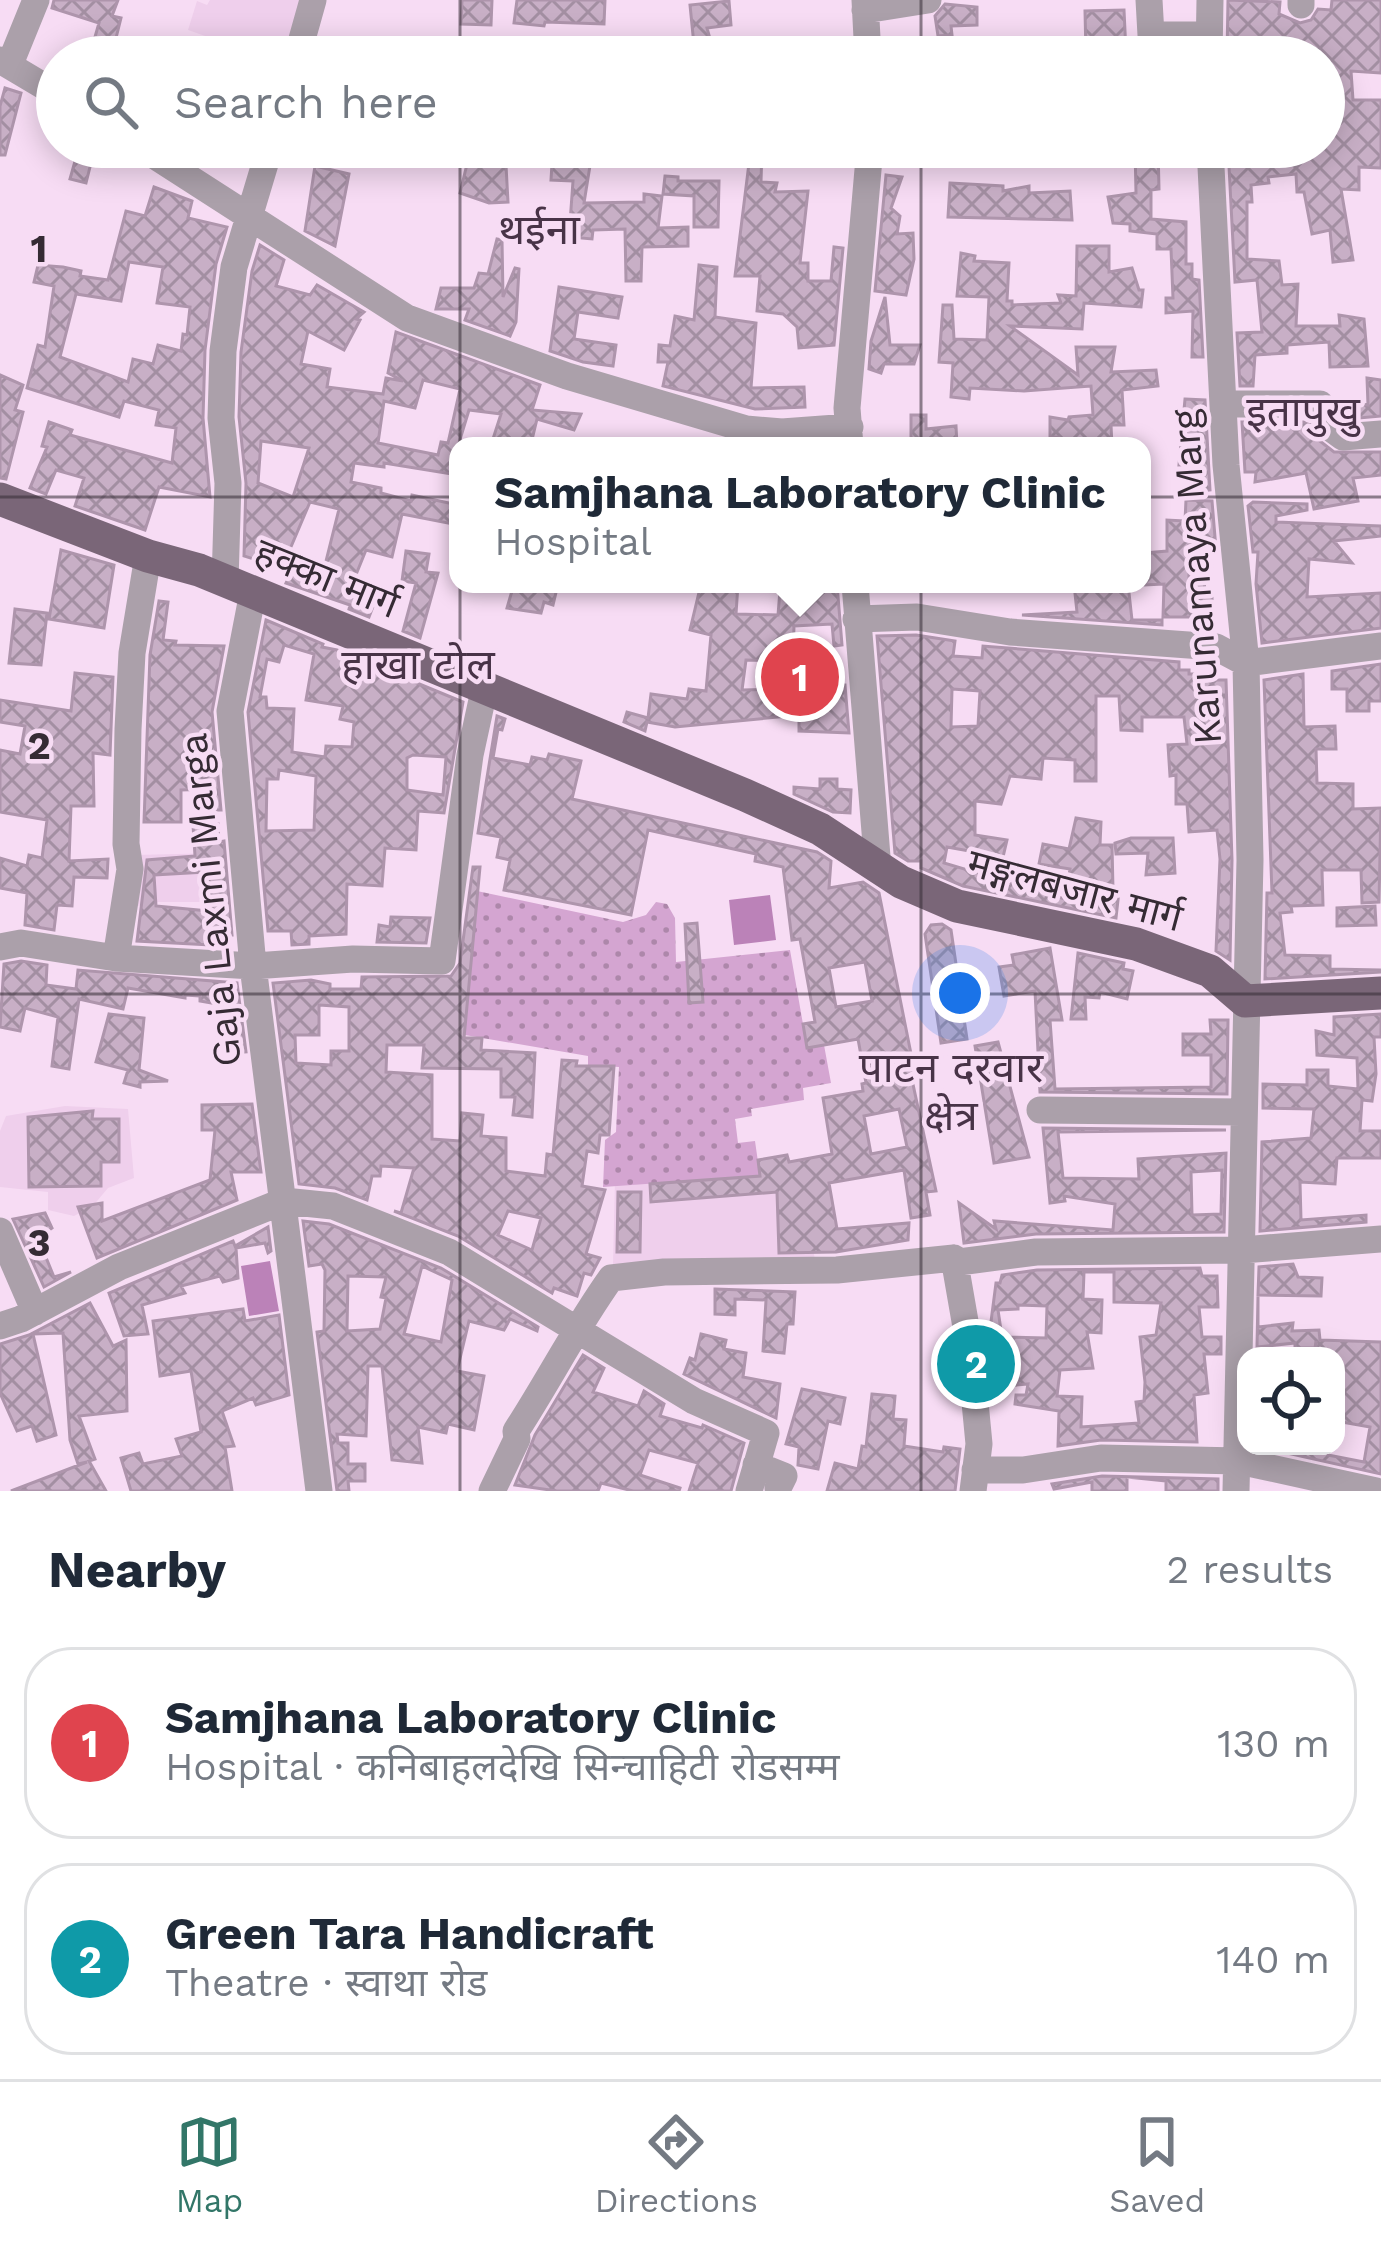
<!DOCTYPE html>
<html lang="en">
<head>
<meta charset="utf-8">
<style>
	body { margin:0; font-family:"Work Sans","Noto Sans Devanagari",sans-serif; background:#f6f6f7; color:#1f2937 }
	.controls { position:absolute; right:36px; bottom:36px; display:grid; overflow:hidden; border-radius:24px; box-shadow:0 6px 30px #0003 }
	.controls button { width:108px; height:108px; display:grid; place-items:center; padding:0; border:0; border-bottom:3px solid #e0e1e3; background:#fff; color:#1f2937; font:60px sans-serif }
	.you { position:absolute; left:960px; top:993px; width:42px; height:42px; margin:-30px; border:9px solid #fff; border-radius:50%; background:#1a73e8; box-shadow:0 0 0 18px #1a73e833 }
	.badge { display:grid; place-items:center; width:78px; height:78px; border-radius:50%; background:#327668; color:#fff; font-size:39px; font-weight:700 }
	.pin { position:absolute; translate:-50% -50%; border:6px solid #fff; box-shadow:0 3px 12px #0006 }
	.popup { position:absolute; left:449px; top:437px; width:702px; height:156px; box-sizing:border-box; display:grid; place-content:center; border-radius:24px; background:#fff; filter:drop-shadow(0 3px 9px #0005); font-size:39px; white-space:nowrap; color:#747a83 }
	.popup b { font-size:45px; color:#1f2937 }
	.popup::after { content:''; position:absolute; left:50%; top:100%; margin-left:-24px; border:24px solid transparent; border-top-color:#fff }
	.list { margin:0; padding:0; list-style:none }
	h2 { display:flex; justify-content:space-between; align-items:center; height:156px; margin:0; padding:0 48px; font-size:51px }
	h2 small { font-size:39px; font-weight:400; color:#747a83 }
	.list li { display:grid; grid-template-columns:78px 1fr auto; gap:36px; align-items:center; box-sizing:border-box; height:192px; margin:0 24px 24px; padding:0 24px; border:3px solid #e0e1e3; border-radius:48px }
	.list b { display:block; font-size:45px; white-space:nowrap }
	.list p { margin:0; font-size:39px; white-space:nowrap; color:#747a83 }
	.list em { font-size:39px; font-style:normal; color:#747a83 }
	.icon { flex:none; width:66px; height:66px; fill:none; stroke:currentColor; stroke-width:2; stroke-linecap:round; stroke-linejoin:round }
	.map { position:relative; flex:none; width:1381px; height:1491px; overflow:hidden }
	.search { position:absolute; background:#fff; box-shadow:0 6px 30px #0003; left:36px; right:36px; top:36px; height:132px; display:flex; align-items:center; gap:30px; box-sizing:border-box; padding:0 42px; border-radius:66px; color:#747a83; font-size:45px }
	.sheet { height:588px; background:#fff }
	nav { display:flex; justify-content:space-around; align-items:center; box-sizing:border-box; height:168px; border-top:3px solid #e0e1e3; background:#fff; font-size:33px; color:#747a83 }
	nav a { display:grid; justify-items:center; gap:6px }
	nav .on { color:#327668 }
	.map>svg:first-child { display:block }
</style>
</head>
<body>
<div class="map">
<svg width="1381" height="1491" viewBox="0 0 1381 1491">
	<defs>
		<pattern id="park-dots" width="8" height="8" patternUnits="userSpaceOnUse" patternTransform="scale(3)"><rect width="8" height="8" fill="#d4a5d1"/><path d="M2 2h.1M6 6h.1" fill="none" stroke="#ad87aa" stroke-width="1.8" stroke-linecap="round"/></pattern>
		<pattern id="building-cross-hatch" width="8" height="8" patternUnits="userSpaceOnUse" patternTransform="scale(3)"><rect width="8" height="8" fill="#c8afc6"/><path d="M0 0l8 8M0 8l8-8" fill="none" stroke="#a38fa2"/></pattern>
	</defs>
	<rect width="100%" height="100%" fill="#f7dcf4"/>
	<path fill="#efcfec" d="M210,0H309L291,57H228L231,45L188,30L197,1L207,5Z
		M220,853L223,902H158L137,906L135,855Z
		M65,1106L128,1109L134,1178L108,1188L92,1207L74,1216L48,1210V1192L0,1187V1131L6,1116Z
		M798,1160L816,1266L613,1265L615,1180Z"/>
	<path fill="url(#park-dots)" d="M477,891L623,922L646,915L656,902L667,904L675,918L676,962L790,950L807,1047L824,1045L831,1083L803,1088L804,1100L751,1109L752,1116L735,1119L738,1143L755,1141L760,1176L603,1187L605,1140L616,1132L619,1067L588,1065V1056L465,1035Z"/>
	<path fill="#bb82b8" d="M770,895L776,940L734,945L729,900Z
		M270,1261L279,1311L249,1316L241,1266Z"/>
	<path fill="url(#building-cross-hatch)" stroke="#ae95ac" stroke-width="3" fill-rule="evenodd" d="M54,0H118L112,16L121,18L115,42L95,37L99,23L52,8Z
		M462,0H492L491,25L461,24Z
		M517,0H605L604,24L545,22L544,26L514,23Z
		M1228,0L1280,2L1279,14L1300,23L1311,20L1318,9L1331,10L1332,0H1381V73L1351,71L1353,100H1381V168L1359,167V190L1341,189L1353,260L1333,262L1330,230L1312,234L1304,192H1297L1296,174L1268,177L1269,183L1251,185L1252,202H1247V259L1279,261L1282,285L1298,284L1296,326H1340L1339,315L1364,319L1368,366L1330,367L1329,342L1287,345V353L1255,355L1253,386H1240L1237,333L1262,332L1257,280L1235,282L1228,147H1324V57H1227Z
		M729,1L731,25L707,28L715,57H668V53L694,45L690,5Z
		M945,4L977,7V25L951,26L952,35L938,36L935,16Z
		M1124,10L1126,52L1086,54L1085,11Z
		M5,88L21,93L5,155H0V106Z
		M79,147H105L100,165L91,163L86,183L70,179Z
		M459,147H505L508,202L489,203L460,193L467,164L456,163Z
		M553,147H593L584,203L644,202V194L662,196L658,228L688,227V246L642,247L641,281H626L625,229L593,230L592,239L569,237L573,181L551,180Z
		M751,147H762L761,182L777,183L775,192L808,191L800,263H808V281H831L834,247L843,248L834,345L799,348L797,327L783,314L757,311L760,276H735Z
		M1135,147H1158L1159,189L1151,190V219L1186,222V264H1192V279L1199,280L1203,357H1192L1193,311L1166,313V298H1173L1171,249H1157V234L1130,231V224L1113,223L1108,197L1136,193Z
		M315,166L349,174L335,246L305,231Z
		M886,175L902,177L891,208L900,216L897,234L913,233L914,259L906,295L875,291Z
		M665,176L678,177V181H719L718,227H694V196L663,194Z
		M950,183L1003,186V191L1029,186V193L1070,191L1072,220L948,217Z
		M154,187L192,201L188,218L227,227L216,264L205,350L203,418L210,497L159,487L145,530L75,506L84,478L56,470L46,494L30,488L47,447L42,446L49,422L72,430L70,435L172,463L176,428L156,425L159,410L124,401L119,417L27,388L38,345L45,347L54,286L34,282L38,265L63,267L81,271L80,276L108,280L126,211L145,216ZM129,262L163,267L157,303L190,307L187,335L183,334L181,351L158,345L153,364L133,359L128,382L60,357L76,294L121,301Z
		M497,239L502,240L503,297L515,268L519,269L516,322L510,336L465,320L469,309H436L441,288H474L479,273L488,274Z
		M260,245L284,260L276,286L310,295L317,285L364,312L356,319L360,320L344,350L308,331L301,364L330,369L327,387L383,394L386,378L403,381L388,373L396,332L540,385L532,410L581,414L574,430L537,419L531,444L509,440L510,445L492,442L501,414L469,410L458,446V475L384,463V467L354,463L351,482L381,488V493L411,501L412,495L458,505V525L402,514L392,557L366,550L351,587L377,596L369,617L349,609L350,605L286,583L292,569L321,581L339,509L310,502L282,568L244,556L246,483L239,417L241,352L252,271ZM423,380L460,389L448,443L441,442L438,455L378,443L384,401L415,408ZM261,441L309,448L293,497L258,483Z
		M1077,246H1109V272L1132,268L1139,290H1143L1141,307L1084,303L1082,329L1010,326L1078,375L1076,347H1115L1111,372L1156,370L1158,386L1122,390L1124,425H1111L1112,446H1058L1059,437H1050V417L1068,420L1069,417L1093,415L1091,386L1024,391L970,388L969,399L951,397L953,363L939,362L943,305H952L954,339L987,340L989,297L957,296L961,253L975,256L974,261L1009,263L1007,301H1012V305L1061,303L1058,295L1076,296Z
		M699,265L717,267L715,317L756,323L751,388L804,387L805,407L755,409L663,386L668,362H658L659,345L670,346L675,316L694,320Z
		M559,287L622,297L618,318L578,312L574,339L616,345L613,366L583,362L550,351Z
		M885,297L890,345H920L914,364H884L881,373L869,369L871,341Z
		M0,375L23,385L15,410L23,412L6,479L0,478Z
		M1367,378L1381,380V416L1348,419L1339,401L1368,405Z
		M1185,399L1205,400L1210,490L1200,491L1201,464L1179,465Z
		M911,415H926V429L956,426L957,446H911Z
		M1242,422H1309L1316,438L1334,452H1381V475L1353,478L1358,501L1314,509L1306,473L1255,482L1256,472H1245Z
		M1186,500L1212,501L1216,549L1189,546V580L1204,579L1205,592H1212V629L1192,627V617H1163L1164,584L1145,585L1143,553L1167,551V520L1185,521Z
		M1253,502L1307,504V510L1276,516V522L1381,526V536L1334,541L1352,563L1309,559L1307,597L1381,593V628L1262,643L1256,584L1258,552H1253L1248,506Z
		M61,550L114,565L104,628L49,619Z
		M406,551L429,554L426,572L438,573L420,638L403,631L416,583L402,581Z
		M514,584H558L553,605L544,602L541,613L507,608Z
		M701,584H738L736,614L778,615L780,590H808V584H837L842,645L834,646L832,624L794,626L793,661H801L802,685H845L849,733L799,731V715L675,727L647,722L645,731L624,722L627,712L648,718L651,694L687,699L689,689L706,691L711,635L690,630ZM746,660L793,661L783,662L785,689L742,690Z
		M1074,584H1128L1132,620H1162V625L1022,615L1077,612Z
		M159,601L168,602L163,640L176,641L175,645L224,646L212,712L221,810H214L212,789L181,790V822H144L150,655Z
		M15,609L47,613L41,665L9,663Z
		M266,620L323,644L322,647L337,650L463,702L444,813L418,811L416,850L385,848L382,886L347,884L346,934L309,936V944L292,945L291,931H268L248,712ZM284,645L314,654L306,700L343,706L340,719L354,722L352,747L326,746L325,757L292,752L294,709L267,708L266,697H260L267,659L279,662ZM413,755L446,757L443,795L407,790V758ZM279,770L316,776L314,830L266,831L267,779H278Z
		M916,635L955,641L953,656L982,658L983,646L1179,662V670H1189V674H1215V680H1226L1232,860L1230,960L1216,951L1220,859L1217,830L1189,832L1187,804H1176V775L1170,776L1168,745L1187,744L1184,717H1142V731L1121,730L1119,696H1096V781H1075V760L1043,758L1041,779L1010,776L1001,804L975,801V835L1007,840L1003,857L947,847L944,863L1065,899L1070,869L1039,864L1043,844L1069,849L1076,818L1101,822L1100,845H1112L1113,890L1119,891L1116,918L963,886L921,868V861H908L895,853L877,636ZM952,689L980,691L978,726L951,727Z
		M1381,664V701H1369V711H1347V689H1332V671Z
		M75,673L113,677L110,755L93,753L94,806H71L69,861L108,859L107,878L74,877L72,906L57,905L54,930L25,925L27,893L0,888V858L27,866L29,855L42,858L47,820L0,812V750L20,754L25,726L0,722V700L71,711Z
		M1303,674L1304,727L1335,726L1336,749H1316L1317,783L1353,784V809L1381,808L1379,902L1362,903L1361,870H1322L1323,905L1291,906L1292,912L1280,913L1285,955L1330,956V969L1381,970V972L1265,979L1267,893H1272L1264,680Z
		M497,716L505,719L502,730L498,729L493,758L530,765L532,757L547,760L549,754L581,761L572,799L817,852L831,861L829,888L863,882L879,893L915,1074L911,1075L936,1191L926,1192L930,1215L911,1218L904,1170L829,1183L837,1229L909,1223L908,1240L836,1252L779,1253L777,1192L651,1202L650,1184L760,1176L758,1160L787,1155L789,1162L832,1154L823,1098L863,1091L862,1084L866,1083L858,1039L807,1048L803,1024L815,1022L800,939L792,940L783,867L755,861L756,854L648,830L631,915L504,890L510,860L497,857L501,837L478,833ZM865,962L872,1001L836,1007L829,968ZM899,1109L907,1147L871,1154L864,1116Z
		M820,779H837V789L851,790L850,813L833,812L794,794V787L820,789Z
		M218,824L219,842L224,841L232,935L211,936L210,945L137,941L147,860L195,856L193,825ZM206,872L209,911L156,906L154,875Z
		M1131,838H1173L1175,873L1146,875L1148,853L1116,854L1115,843Z
		M473,867H480L464,1038H482L481,1050L535,1053L532,1117L513,1115L515,1097H501V1069L422,1068L424,1045H387L386,1072L432,1075V1139L460,1141L462,1113L483,1115L481,1136L506,1138V1171L545,1176L547,1154L553,1155L562,1060L577,1061L576,1066H614L609,1135H600L598,1153L587,1151L582,1186L605,1190L586,1254L600,1258L591,1275L584,1273L577,1296L554,1288L552,1293L458,1236L394,1211L401,1213L414,1168L381,1166L380,1176H372L367,1200L335,1188L299,1184L273,983L311,980L330,984V989H361L362,977L451,976L460,963ZM319,1005L349,1007V1051H331V1065L296,1063L295,1035H319ZM508,1211L541,1218L532,1250L498,1235Z
		M1375,906L1376,925L1337,926V908Z
		M391,917L430,918L426,943L377,942L379,925L390,927Z
		M697,923L703,1002L689,1003L685,924Z
		M942,924L951,930L967,1039L941,1043L925,934L931,925Z
		M1050,948L1062,1020H1050L1055,1089L1211,1087V1055H1183V1034H1211L1210,1020H1228L1227,1094L1040,1092L1035,991L1004,996L999,967L1014,965L1012,955Z
		M1078,953L1124,963L1123,969L1133,971L1127,999L1100,992L1099,998L1085,997L1086,1019H1071Z
		M21,961L47,965L46,985L76,989L78,970L237,983L246,1052L233,1053L232,1035L236,1030L240,1008L200,1001V996L185,995V998L128,988L123,1009L79,999L69,1069L52,1066L58,1017L25,1008L20,1031L0,1027L4,964Z
		M109,1014L144,1018L139,1070L168,1081L140,1082V1087L124,1083L128,1070L96,1062Z
		M1381,1014V1037H1374L1376,1074L1372,1101L1362,1100L1360,1131H1381V1158H1337L1335,1184L1300,1182L1301,1220L1366,1215V1222L1260,1231L1262,1142L1311,1138L1314,1109L1263,1108V1084L1307,1085V1070H1328V1086L1358,1089L1357,1058L1317,1055L1316,1031L1334,1035V1017Z
		M998,1042L1029,1157L994,1163L975,1046Z
		M252,1104L261,1172H231L237,1200L97,1258L78,1207L102,1203V1221L210,1180L215,1130H202V1105Z
		M93,1111L92,1119H119V1162H101V1186L29,1187L28,1117Z
		M1043,1128L1226,1130L1058,1132L1063,1178L1139,1179L1138,1159L1226,1153L1224,1232L1036,1234L964,1243L959,1203L996,1229L994,1221L1113,1230L1115,1204L1064,1196L1065,1201L1050,1203ZM1222,1170L1221,1214L1192,1215L1191,1172Z
		M618,1192H641L640,1252H617Z
		M45,1213L52,1228L38,1238L54,1277L71,1272L44,1287L13,1219Z
		M303,1221L329,1224L441,1268L538,1327L537,1331L510,1319L504,1330L469,1321L457,1371L484,1376L474,1430L448,1424L446,1433L418,1427L422,1463L392,1460L382,1366H368L366,1436L337,1434L338,1443H348V1464H365V1481H348L349,1491H337L317,1332L324,1331L325,1270L322,1264L309,1266ZM422,1266L452,1280L441,1342L404,1334ZM348,1276L386,1277L381,1297L386,1298L380,1329L347,1331Z
		M268,1227L271,1251L268,1253L265,1243L236,1248L238,1278L223,1282L220,1276L181,1286L185,1293L142,1305L148,1334L124,1336L109,1293L233,1241L235,1246Z
		M1293,1264L1298,1277L1322,1278L1321,1296L1258,1295L1259,1267Z
		M1200,1268L1202,1276H1217L1218,1307H1199L1202,1337H1221V1354H1204L1208,1393L1194,1395L1197,1442L1101,1440L1058,1446L1059,1411L1015,1404L1016,1395H1026L1028,1384L1017,1385L1019,1366L990,1365L986,1337H989L996,1283H1000L1002,1275L1037,1270ZM1084,1272H1114V1302L1161,1303L1156,1335L1140,1337L1145,1382L1144,1401L1136,1402L1139,1423L1081,1427L1082,1397L1057,1396L1060,1370L1093,1368L1087,1332L1101,1333L1102,1300L1083,1299ZM1018,1305L1047,1306L1046,1338L1002,1337L998,1310L1018,1309Z
		M715,1289L795,1292L793,1324H787L784,1353L763,1351L766,1300L735,1299V1315L715,1314Z
		M1258,1296V1327L1293,1323L1292,1331L1319,1330L1320,1340L1381,1342V1474L1255,1446H1330L1328,1455L1364,1462L1370,1427L1336,1421V1356H1316V1341L1315,1348H1295V1343L1257,1347Z
		M90,1303L113,1346L126,1340L127,1411L79,1416L95,1459L89,1461L106,1491H11L87,1462L78,1464L70,1440L63,1333L33,1334L56,1435L37,1441L32,1426L17,1431L0,1393V1344L29,1335Z
		M243,1309L245,1321L279,1315L289,1395L256,1405L253,1398L222,1411L234,1446L225,1447L232,1491H131L121,1458L139,1453L143,1464L182,1456L176,1439L201,1432L191,1371L160,1376L153,1321Z
		M701,1334L726,1340L724,1349L746,1353L743,1377L780,1384L776,1418L684,1374L690,1358L695,1360Z
		M583,1355L604,1368L593,1392L638,1406L644,1391L664,1404L660,1416L702,1428L703,1425L744,1443L731,1491H689L698,1463L649,1450L640,1475L680,1488L679,1491H633L601,1483L598,1491H557L515,1485L535,1435Z
		M802,1389L845,1398L840,1424L828,1421L818,1469L798,1465L799,1447L786,1444Z
		M872,1394L895,1396L893,1419L906,1420L904,1446L943,1452L944,1447L960,1449L955,1491H827L835,1463L858,1469L862,1446L866,1447Z
		M1102,1476L1218,1479V1491H1166V1481L1127,1477V1491H1092V1482L1054,1489L1052,1484Z"/>
	<g fill="none" stroke-linecap="round" stroke-linejoin="round">
		<path stroke="#aba0aa" stroke-width="27" d="M865,0L868,57
			M1149,0L1151,35H1209
			M1301,5V0
			M865,10L928,0
			M297,57L313,0
			M1209,57L1210,0
			M0,60L57,94
			M10,64L36,0
			M141,147L407,318L567,376L746,429L782,432L850,427
			M1210,147L1226,465L1246,663L1250,860L1236,1491
			M1224,404H1320L1332,429L1343,437L1381,434
			M850,446L847,408L870,147
			M225,582L228,483L221,418L223,351L234,267L270,147
			M855,584L878,869
			M253,592L230,711L253,966L319,1491
			M856,619L917,617L1010,632L1216,647L1246,663L1381,646
			M0,947L21,943L116,958L253,966L353,959L442,961L470,755L485,686
			M116,958L130,869L126,844L128,729L132,653L148,556
			M1040,1110L1242,1112
			M0,1231L35,1312
			M954,1258L970,1350L979,1444L973,1491
			M0,1326L21,1319L119,1267L284,1201L333,1206L449,1252L694,1401L766,1433L749,1491
			M756,1465L784,1476L778,1488
			M975,1470H1023L1101,1458L1239,1461L1376,1491
			M492,1491L517,1439L516,1431C549,1380 576,1327 611,1278L664,1272L837,1270L954,1258L959,1262L1036,1252L1242,1250L1381,1239"/>
		<path stroke="#7a6678" stroke-width="33" d="M0,499L148,556L199,570L745,795L820,829L901,882L957,906L1136,944L1210,971L1245,1001L1381,993"/>
	</g>
	<path fill="none" stroke="#352b34" stroke-width="3" stroke-opacity="0.55" d="M460,0V57M921,0V57M460,147V1491M921,147V1491M0,497H1381M0,994H1381"/>
	<g text-anchor="middle" dominant-baseline="central" stroke-width="9" stroke-linejoin="round" paint-order="stroke">
		<g font-size="39" fill="#352b34" stroke="#f7dcf4">
			<text transform="translate(1196 577) rotate(-94)">Karunamaya Marg</text>
			<text transform="translate(327 578) rotate(22)">हक्का मार्ग</text>
			<text transform="translate(1075 890) rotate(15)">मङ्गलबजार मार्ग</text>
			<text transform="translate(210 900) rotate(-96)">Gaja Laxmi Marga</text>
		</g>
		<g font-size="42" fill="#483347" stroke="#f7dcf4">
			<text x="539" y="229">थईना</text>
			<text x="1303" y="411">इतापुखु</text>
			<text x="418" y="664">हाखा टोल</text>
			<text x="951" y="1067">पाटन दरवार<tspan x="951" dy="48">क्षेत्र</tspan></text>
		</g>
	</g>
	<g font-size="39" text-anchor="middle" font-weight="bold" fill="#352b34" stroke="#f7dcf4" stroke-width="9" stroke-linejoin="round" paint-order="stroke">
		<text x="39" y="262">1</text>
		<text x="39" y="759">2</text>
		<text x="39" y="1256">3</text>
	</g>
</svg>
<div class="controls">
<button><svg class="icon" aria-label="locate" viewBox="0 0 24 24"><circle cx="12" cy="12" r="6"/><path d="M12 2v4M12 18v4M2 12h4M18 12h4"/></svg></button>
</div>
<div class="you"></div>
<div class="pin badge" style="left:800px;top:677px;background:#e0444e">1</div>
<div class="popup"><b>Samjhana Laboratory Clinic</b>Hospital</div>
<div class="pin badge" style="left:976px;top:1364px;background:#0f9aa8">2</div>
<div class="search"><svg class="icon" aria-label="search" viewBox="0 0 24 24"><circle cx="10" cy="10" r="6"/><path d="M15 15l6 6"/></svg>Search here</div>
</div>
<section class="sheet">
<h2>Nearby<small>2 results</small></h2>
<ul class="list">
<li><span class="badge" style="background:#e0444e">1</span><div><b>Samjhana Laboratory Clinic</b><p>Hospital · कनिबाहलदेखि सिन्चाहिटी रोडसम्म</p></div><em>130 m</em></li>
<li><span class="badge" style="background:#0f9aa8">2</span><div><b>Green Tara Handicraft</b><p>Theatre · स्वाथा रोड</p></div><em>140 m</em></li>
</ul>
</section>
<nav>
<a class="on"><svg class="icon" aria-label="map" viewBox="0 0 24 24"><path d="M3 6l6-2 6 2 6-2v14l-6 2-6-2-6 2zM9 4v14M15 6v14"/></svg>Map</a>
<a><svg class="icon" aria-label="directions" viewBox="0 0 24 24"><path d="M12 3l9 9-9 9-9-9zM9 14v-3h6M13 9l2 2-2 2"/></svg>Directions</a>
<a><svg class="icon" aria-label="saved" viewBox="0 0 24 24"><path d="M7 4h10v16l-5-4-5 4z"/></svg>Saved</a>
</nav>
</body>
</html>
